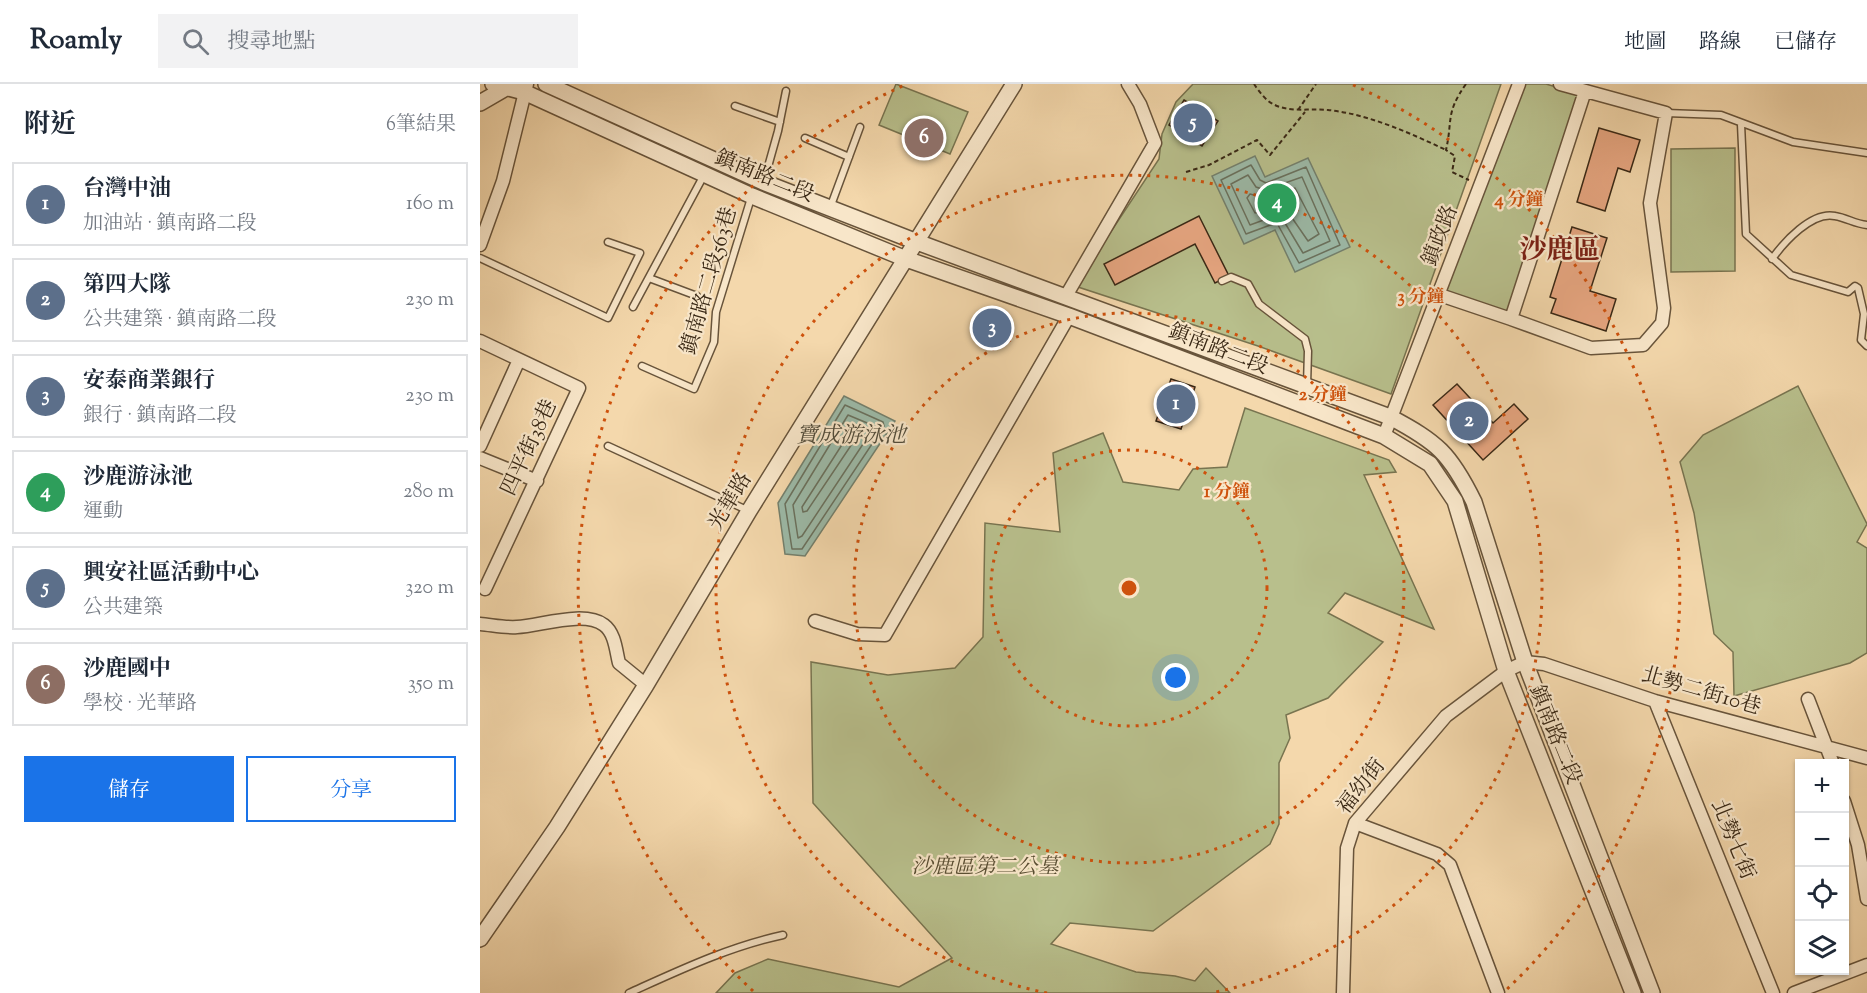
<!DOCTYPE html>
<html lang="zh-TW">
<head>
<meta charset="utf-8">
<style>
	body { margin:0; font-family:"Sorts Mill Goudy","Noto Serif TC",serif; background:#f2f2f3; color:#1f2937 }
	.controls { position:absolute; right:18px; bottom:18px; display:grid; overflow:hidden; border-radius:0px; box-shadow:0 2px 4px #0004 }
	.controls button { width:54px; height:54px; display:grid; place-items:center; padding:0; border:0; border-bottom:2px solid #e0e1e3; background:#fff; color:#1f2937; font:30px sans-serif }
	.you { position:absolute; left:696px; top:594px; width:21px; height:21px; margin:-15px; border:4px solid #fff; border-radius:50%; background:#1a73e8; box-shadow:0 0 0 9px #1a73e833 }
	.badge { display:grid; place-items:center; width:39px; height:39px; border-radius:50%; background:#1a73e8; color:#fff; font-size:20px; font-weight:700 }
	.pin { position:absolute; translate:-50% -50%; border:3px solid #fff; box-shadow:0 2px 6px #0006 }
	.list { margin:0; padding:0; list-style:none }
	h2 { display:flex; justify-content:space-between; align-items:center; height:78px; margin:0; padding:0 24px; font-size:26px }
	h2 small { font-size:20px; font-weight:400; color:#747a83 }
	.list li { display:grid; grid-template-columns:39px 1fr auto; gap:18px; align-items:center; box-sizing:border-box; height:84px; margin:0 12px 12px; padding:0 12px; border:2px solid #e0e1e3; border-radius:0px }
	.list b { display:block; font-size:22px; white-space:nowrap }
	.list p { margin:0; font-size:20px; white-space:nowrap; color:#747a83 }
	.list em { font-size:20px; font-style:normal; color:#747a83 }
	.actions { display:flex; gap:12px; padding:18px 24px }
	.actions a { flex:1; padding:14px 0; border:2px solid #1a73e8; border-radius:0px; text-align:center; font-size:21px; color:#1a73e8 }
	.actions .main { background:#1a73e8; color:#fff }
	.icon { flex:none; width:33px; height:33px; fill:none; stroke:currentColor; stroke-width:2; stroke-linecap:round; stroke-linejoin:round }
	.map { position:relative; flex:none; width:1387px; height:909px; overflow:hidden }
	header { display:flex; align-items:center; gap:36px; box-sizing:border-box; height:84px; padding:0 30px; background:#fff; border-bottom:2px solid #e0e1e3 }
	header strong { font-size:28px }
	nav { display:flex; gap:33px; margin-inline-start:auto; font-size:21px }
	.search { width:420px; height:54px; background:#f2f2f3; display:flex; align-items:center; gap:15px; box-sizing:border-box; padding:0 21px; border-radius:0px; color:#747a83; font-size:22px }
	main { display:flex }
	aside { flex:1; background:#fff }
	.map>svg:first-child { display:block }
</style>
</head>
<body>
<header>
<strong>Roamly</strong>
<div class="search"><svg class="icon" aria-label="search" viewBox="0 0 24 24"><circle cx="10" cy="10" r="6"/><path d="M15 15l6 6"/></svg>搜尋地點</div>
<nav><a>地圖</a><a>路線</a><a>已儲存</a></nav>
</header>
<main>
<aside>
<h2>附近<small>6筆結果</small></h2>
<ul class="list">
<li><span class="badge" style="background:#5c6f8a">1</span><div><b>台灣中油</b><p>加油站 · 鎮南路二段</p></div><em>160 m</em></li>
<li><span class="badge" style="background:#5c6f8a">2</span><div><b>第四大隊</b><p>公共建築 · 鎮南路二段</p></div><em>230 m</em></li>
<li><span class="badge" style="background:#5c6f8a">3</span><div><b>安泰商業銀行</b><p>銀行 · 鎮南路二段</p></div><em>230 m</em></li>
<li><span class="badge" style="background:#2e9e5b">4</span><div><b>沙鹿游泳池</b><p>運動</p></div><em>280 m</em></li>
<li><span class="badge" style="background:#5c6f8a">5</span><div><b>興安社區活動中心</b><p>公共建築</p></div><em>320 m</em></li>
<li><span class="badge" style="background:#8d6e63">6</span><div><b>沙鹿國中</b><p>學校 · 光華路</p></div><em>350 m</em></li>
</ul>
<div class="actions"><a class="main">儲存</a><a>分享</a></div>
</aside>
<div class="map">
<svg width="1387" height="909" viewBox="0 0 1387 909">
	<rect width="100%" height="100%" fill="#f4d8ac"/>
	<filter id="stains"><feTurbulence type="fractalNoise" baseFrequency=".00333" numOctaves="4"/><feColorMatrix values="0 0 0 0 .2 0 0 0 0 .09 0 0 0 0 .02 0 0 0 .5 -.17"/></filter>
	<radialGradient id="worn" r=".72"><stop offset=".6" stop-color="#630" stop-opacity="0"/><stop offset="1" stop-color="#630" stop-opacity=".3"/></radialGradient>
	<path fill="#b8bf8c" stroke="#787450" stroke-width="1.5" d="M416,0L488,28L470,70L399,41Z
		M713,0H1021L911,310L778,262L595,202L679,75L682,50L696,18Z
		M1043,0H1066L1100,10L1029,228L966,208Z
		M1255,64V187L1191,188V65Z
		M1318,302L1387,440L1377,458L1387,464V569L1370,579L1254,612L1253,568L1234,550L1214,429L1200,378L1223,351Z
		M765,324L909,376L916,388L884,391L954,545L865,509L848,529L903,558L848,614L806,631L810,654L799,679V740L790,760L673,847L590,839L571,860L656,888L695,892L715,897L726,884L750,909H236L255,889L288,875L419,903L472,874L333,719L331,578L408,591L475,584L503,553L505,439L580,448L573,369L623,349L643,398L699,406L713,385L747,383Z"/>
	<path fill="#9cbaa8" stroke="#74806d" stroke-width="1.5" d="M775,72L785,93L828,74L870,163L815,188L795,146L764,160L732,92Z
		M364,312L415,337L325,472L305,470L298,419Z"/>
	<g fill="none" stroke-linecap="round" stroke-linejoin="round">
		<path stroke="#6a715e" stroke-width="1.5" d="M771,81L780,96L786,99L826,83L860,161L819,179L798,141L793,140L766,150L741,96Z
			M768,91L776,103L785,106L822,93L850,157L823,169L802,134L792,133L770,141L751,100Z
			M815,104L839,150L828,157L808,128L793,124L775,129L767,114L770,110L788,115Z
			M365,321L403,338L404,342L322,465H312L305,420Z
			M368,331L392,341L393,345L322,452L318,454L313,421Z
			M374,342L380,348L327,427L323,428L322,423Z"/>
	</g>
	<path fill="#e7a681" stroke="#392815" stroke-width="1.5" d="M704,16L738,37L722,62L689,41Z
		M1119,44L1160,56L1150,88L1138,84L1125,127L1097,118Z
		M719,132L749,192L735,199L715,160L635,201L624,180Z
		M1092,143L1127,154L1110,207L1136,215L1126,247L1071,229L1076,215L1070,213Z
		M691,295L715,303L701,345L676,337Z
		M977,300L1013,339L1034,320L1048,335L1003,376L953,321Z"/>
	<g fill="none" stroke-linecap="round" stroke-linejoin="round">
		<defs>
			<path id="service" d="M255,22L300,38
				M1186,29L1241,31L1313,58L1387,69
				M1261,40L1266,150L1311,191L1368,208L1375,202L1378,204L1384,230L1381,256L1387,262
				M325,54L369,73
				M284,97L298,47L306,7
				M350,124L380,43
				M0,174L128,234L160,169L128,158
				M1292,175C1304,158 1332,127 1355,132C1367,134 1375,140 1387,141
				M169,194L217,212
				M742,197L751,193L768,200L779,220L825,255L828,267L827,301
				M153,223L224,91
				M162,282L214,305L234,258L236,228L271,114
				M128,362L269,427
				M149,909C200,886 248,863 303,851"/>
			<path id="minor" d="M1080,0L1186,29L1170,119L1184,224L1182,239L1163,261L1111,264L1031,235L1105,7
				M0,161L23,97L47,0
				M960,211L1031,235
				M586,212L675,59L660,20L648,0
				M0,257L99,304L5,505
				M904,352L1039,0
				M0,362L38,278
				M0,374L57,397
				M335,537L377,550L405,551L589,232
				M0,540C12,541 25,544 37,543C60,542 104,526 124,541C135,549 136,567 139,579L166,601
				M1328,615L1353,680
				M1175,617L1293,909
				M1364,717L1378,761L1387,815
				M875,739L957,770L970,781L1018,909
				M863,909L867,764L875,739L966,632L1026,587L1045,578L1064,580L1175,617L1387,674
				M1314,909L1387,881"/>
			<path id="tertiary" d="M13,0L44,8L272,112L426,175L589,232L904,352L950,380L975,417L1026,587L1153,909
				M66,0L283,98L437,158L910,333C957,358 970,369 994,418L1045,578L1172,909
				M0,19L31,1
				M0,855L77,743L166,601L269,427L534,0"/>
		</defs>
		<use href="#service" stroke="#68543b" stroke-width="9"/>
		<use href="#minor" stroke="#68543b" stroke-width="15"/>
		<use href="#tertiary" stroke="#68543b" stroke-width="18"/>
		<path stroke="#392815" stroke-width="2" stroke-dasharray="4.5 3" stroke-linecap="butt" d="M774,0C778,6 786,17 793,20C809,29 830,24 848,26C888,30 930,49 966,66
			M986,0C965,30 973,35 966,66L975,72L972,88L989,96
			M818,26L836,0
			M706,88L729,81L777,56L790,71L825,28"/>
		<use href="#service" stroke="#f8e6c9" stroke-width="6"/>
		<use href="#minor" stroke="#f8e6c9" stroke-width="12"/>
		<use href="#tertiary" stroke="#f8e6c9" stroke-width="15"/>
	</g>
	<g fill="none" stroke="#ce520d" stroke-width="3" stroke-dasharray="3 6">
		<circle cx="649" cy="504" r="138"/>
		<circle cx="649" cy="504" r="275"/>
		<path d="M567 909A413 413 0 1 1 731 909"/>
		<path d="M273 907A551 551 0 0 1 425 1M873 1A551 551 0 0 1 1025 907"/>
	</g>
	<g text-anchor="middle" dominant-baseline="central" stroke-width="4.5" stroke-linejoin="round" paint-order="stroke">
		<g font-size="21" fill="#392815" stroke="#f8e6c9">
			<text transform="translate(284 93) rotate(22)">鎮南路二段</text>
			<text transform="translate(961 152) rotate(-69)">鎮政路</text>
			<text transform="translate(230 197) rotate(-74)">鎮南路二段563巷</text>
			<text transform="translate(738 266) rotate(21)">鎮南路二段</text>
			<text transform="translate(50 364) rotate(-65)">四平街38巷</text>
			<text transform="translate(251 418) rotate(-59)">光華路</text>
			<text transform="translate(1221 608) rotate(16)">北勢二街10巷</text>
			<text transform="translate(1074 651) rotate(68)">鎮南路二段</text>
			<text transform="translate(882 703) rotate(-52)">福幼街</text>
			<text transform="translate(1252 756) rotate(68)">北勢七街</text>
		</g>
		<g font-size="21" font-style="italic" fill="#594e33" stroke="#f8e6c9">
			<text x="505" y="784">沙鹿區第二公墓</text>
		</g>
		<g font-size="22" font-style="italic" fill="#524c3a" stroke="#f8e6c9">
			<text x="371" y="353">寶成游泳池</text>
		</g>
		<g font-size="27" font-weight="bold" fill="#7a1f14" stroke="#f8e6c9">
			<text x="1080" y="167">沙鹿區</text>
		</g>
	</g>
	<circle cx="649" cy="504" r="9" fill="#ce520d" stroke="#f8e6c9" stroke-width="3"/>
	<g font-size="18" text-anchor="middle" font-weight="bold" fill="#ce520d" stroke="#f8e6c9" stroke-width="4.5" stroke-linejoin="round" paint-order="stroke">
		<text x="1039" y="121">4 分鐘</text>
		<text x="941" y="218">3 分鐘</text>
		<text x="843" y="316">2 分鐘</text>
		<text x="747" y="413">1 分鐘</text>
	</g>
	<rect width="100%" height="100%" filter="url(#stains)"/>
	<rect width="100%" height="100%" fill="url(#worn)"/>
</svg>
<div class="controls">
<button>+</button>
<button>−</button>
<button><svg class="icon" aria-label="locate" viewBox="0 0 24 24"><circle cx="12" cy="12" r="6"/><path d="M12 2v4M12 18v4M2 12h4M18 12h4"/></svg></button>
<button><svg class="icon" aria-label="layers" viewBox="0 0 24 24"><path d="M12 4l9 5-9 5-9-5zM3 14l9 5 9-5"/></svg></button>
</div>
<div class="you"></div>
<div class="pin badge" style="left:696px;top:320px;background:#5c6f8a">1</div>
<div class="pin badge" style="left:989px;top:337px;background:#5c6f8a">2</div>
<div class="pin badge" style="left:512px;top:244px;background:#5c6f8a">3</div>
<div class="pin badge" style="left:797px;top:119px;background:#2e9e5b">4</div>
<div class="pin badge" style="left:713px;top:39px;background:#5c6f8a">5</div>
<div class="pin badge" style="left:444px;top:54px;background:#8d6e63">6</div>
</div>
</main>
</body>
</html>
